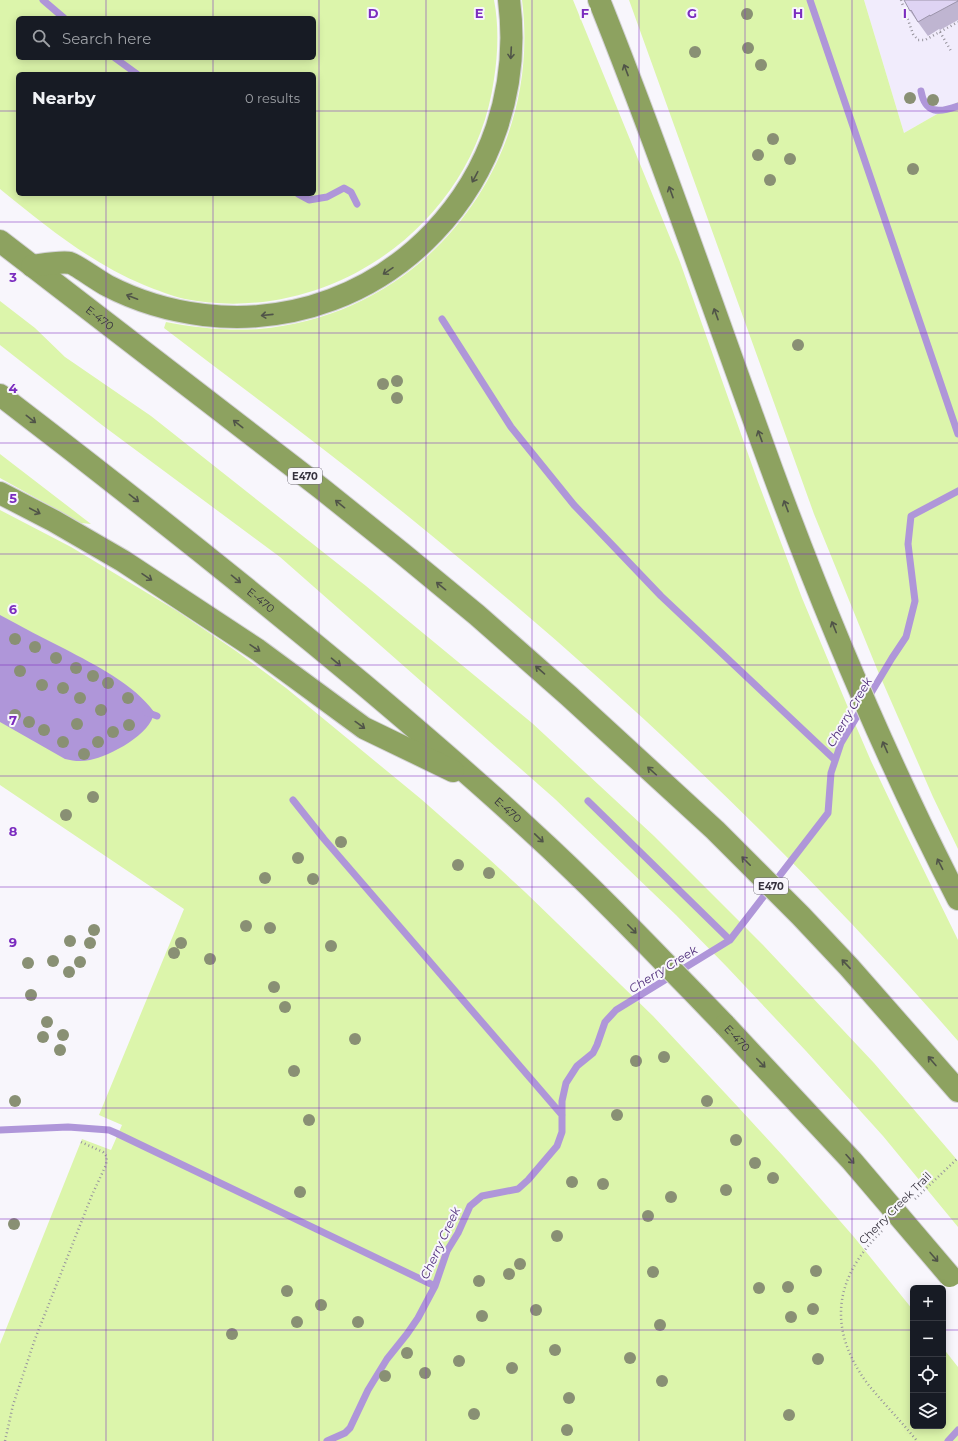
<!DOCTYPE html>
<html lang="en">
<head>
<meta charset="utf-8">
<style>
	body { margin:0; font-family:Montserrat,sans-serif; background:#242831; color:#f1f3f6 }
	.controls { position:absolute; right:12px; bottom:12px; display:grid; overflow:hidden; border-radius:6px; box-shadow:0 2px 10px #0003 }
	.controls button { width:36px; height:36px; display:grid; place-items:center; padding:0; border:0; border-bottom:1px solid #363941; background:#171b24; color:#f1f3f6; font:20px sans-serif }
	.list { margin:0; padding:0; list-style:none }
	h2 { display:flex; justify-content:space-between; align-items:center; height:52px; margin:0; padding:0 16px; font-size:17px }
	h2 small { font-size:13px; font-weight:400; color:#9ea1a6 }
	.icon { flex:none; width:22px; height:22px; fill:none; stroke:currentColor; stroke-width:2; stroke-linecap:round; stroke-linejoin:round }
	.map { position:relative; flex:none; width:958px; height:1441px; overflow:hidden }
	.search { position:absolute; background:#171b24; box-shadow:0 2px 10px #0003; left:16px; top:16px; width:300px; height:44px; display:flex; align-items:center; gap:10px; box-sizing:border-box; padding:0 14px; border-radius:6px; color:#9ea1a6; font-size:15px }
	.panel { position:absolute; background:#171b24; box-shadow:0 2px 10px #0003; left:16px; top:72px; width:300px; height:124px; border-radius:6px }
	.map>svg:first-child { display:block }
</style>
</head>
<body>
<div class="map">
<svg width="958" height="1441" viewBox="0 0 958 1441">
	<rect width="100%" height="100%" fill="#f8f6fc"/>
	<path fill="#f1ecfc" d="M864,0H958V102L904,133Z"/>
	<path fill="#dcf5ab" fill-rule="evenodd" d="M0,0H494C499,25 498,54 494,79C474,225 329,327 185,299C171,296 157,290 144,285C89,262 46,226 0,189ZM18,18H314V58H18ZM18,74H314V194H18Z
		M522,0H573L680,262L758,482L802,598L852,717L871,761L902,826L958,940V1041C798,857 620,689 431,535C344,463 253,396 164,328L166,322C197,328 227,331 259,329C425,315 543,164 522,0Z
		M629,0H864L904,133L958,102V849L933,797L877,669L814,514Z
		M0,301L35,328L65,357L151,416L366,586L532,723L654,836L763,945L874,1063L958,1161V1227L883,1136L806,1051L727,967L676,915L555,799L280,557L102,425L0,345Z
		M0,454L91,524L81,523L0,478Z
		M0,510L71,547L177,611L236,651L286,688L421,799L488,858L525,892L653,1016L739,1108L784,1157L854,1237L913,1310V1426H943V1348L958,1367V1441H0V1344L82,1139L111,1150L122,1125L99,1115L184,909L0,785Z"/>
	<path fill="#af96d9" d="M0,615C22,627 43,638 65,649C95,665 134,684 154,712C152,734 110,756 90,760C81,762 73,761 65,759L0,722Z"/>
	<g fill="none" stroke-linecap="round" stroke-linejoin="round">
		<path stroke="#af96d9" stroke-width="7" d="M43,0L64,18
			M810,0L958,434
			M115,58L137,74
			M921,91C925,114 939,113 958,106
			M298,194L309,200L327,197L344,188L351,192L357,204
			M442,319L511,427L574,505L661,596L835,760
			M146,712L157,716
			M293,800L324,839L562,1115
			M588,801L730,940
			M0,1130L68,1127L109,1130L116,1133L435,1286
			M327,1441L345,1433L350,1428L368,1390L387,1359L407,1334L418,1318L435,1286L447,1251L458,1233L470,1206L482,1196L518,1189L528,1180L557,1146L562,1132V1101L566,1083L577,1066L593,1053L597,1045L605,1022L616,1010L730,940L828,813L831,773L841,743L892,658L906,637L915,601L908,544L911,516L958,491
			M948,1441L958,1430"/>
		<defs>
			<g id="highway">
				<path d="M599,0C661,155 715,314 772,470C826,617 887,761 958,899"/>
				<path id="s1" d="M0,241L322,489L403,554L477,615L569,696L715,830L801,916L849,967L958,1091"/>
				<path d="M32,266C40,265 62,261 70,263C75,264 100,282 108,286C137,301 171,311 204,315C386,336 532,179 509,0"/>
				<path id="s2" d="M0,395C123,489 244,585 363,684C420,732 476,780 530,830C598,892 661,959 725,1025"/>
				<path d="M0,493L54,521L123,561L258,650L364,728L453,771"/>
			</g>
		</defs>
		<use href="#highway" stroke="#d3d2d5" stroke-width="24"/>
		<path stroke="#97949d" stroke-width="2.5" stroke-dasharray="1 3" stroke-linecap="butt" d="M901,0L913,34L918,40H925L958,22
			M940,32L951,51
			M915,1199L958,1158
			M882,1231C834,1278 827,1328 867,1383C883,1403 901,1421 917,1441
			M5,1441L13,1405L35,1339L92,1195L106,1165L107,1157L103,1152L81,1142"/>
		<use href="#highway" stroke="#8da260" stroke-width="22"/>
		<defs>
			<g id="highway-bridge">
				<path id="s3" d="M725,1025L852,1161L950,1276"/>
			</g>
		</defs>
		<use href="#highway-bridge" stroke="#d3d2d5" stroke-width="24" stroke-linecap="butt"/>
		<use href="#highway-bridge" stroke="#8da260" stroke-width="22"/>
	</g>
	<g fill="#899074">
		<circle cx="747" cy="14" r="6"/>
		<circle cx="748" cy="48" r="6"/>
		<circle cx="695" cy="52" r="6"/>
		<circle cx="761" cy="65" r="6"/>
		<circle cx="910" cy="98" r="6"/>
		<circle cx="933" cy="100" r="6"/>
		<circle cx="773" cy="139" r="6"/>
		<circle cx="758" cy="155" r="6"/>
		<circle cx="790" cy="159" r="6"/>
		<circle cx="913" cy="169" r="6"/>
		<circle cx="770" cy="180" r="6"/>
		<circle cx="798" cy="345" r="6"/>
		<circle cx="397" cy="381" r="6"/>
		<circle cx="383" cy="384" r="6"/>
		<circle cx="397" cy="398" r="6"/>
		<circle cx="15" cy="639" r="6"/>
		<circle cx="35" cy="647" r="6"/>
		<circle cx="56" cy="658" r="6"/>
		<circle cx="76" cy="668" r="6"/>
		<circle cx="20" cy="671" r="6"/>
		<circle cx="93" cy="676" r="6"/>
		<circle cx="108" cy="683" r="6"/>
		<circle cx="42" cy="685" r="6"/>
		<circle cx="63" cy="688" r="6"/>
		<circle cx="80" cy="698" r="6"/>
		<circle cx="128" cy="698" r="6"/>
		<circle cx="101" cy="710" r="6"/>
		<circle cx="15" cy="715" r="6"/>
		<circle cx="29" cy="722" r="6"/>
		<circle cx="77" cy="724" r="6"/>
		<circle cx="129" cy="725" r="6"/>
		<circle cx="44" cy="730" r="6"/>
		<circle cx="113" cy="732" r="6"/>
		<circle cx="63" cy="742" r="6"/>
		<circle cx="98" cy="742" r="6"/>
		<circle cx="84" cy="754" r="6"/>
		<circle cx="93" cy="797" r="6"/>
		<circle cx="66" cy="815" r="6"/>
		<circle cx="341" cy="842" r="6"/>
		<circle cx="298" cy="858" r="6"/>
		<circle cx="458" cy="865" r="6"/>
		<circle cx="489" cy="873" r="6"/>
		<circle cx="265" cy="878" r="6"/>
		<circle cx="313" cy="879" r="6"/>
		<circle cx="246" cy="926" r="6"/>
		<circle cx="270" cy="928" r="6"/>
		<circle cx="94" cy="930" r="6"/>
		<circle cx="70" cy="941" r="6"/>
		<circle cx="90" cy="943" r="6"/>
		<circle cx="181" cy="943" r="6"/>
		<circle cx="331" cy="946" r="6"/>
		<circle cx="174" cy="953" r="6"/>
		<circle cx="210" cy="959" r="6"/>
		<circle cx="53" cy="961" r="6"/>
		<circle cx="80" cy="962" r="6"/>
		<circle cx="28" cy="963" r="6"/>
		<circle cx="69" cy="972" r="6"/>
		<circle cx="274" cy="987" r="6"/>
		<circle cx="31" cy="995" r="6"/>
		<circle cx="285" cy="1007" r="6"/>
		<circle cx="47" cy="1022" r="6"/>
		<circle cx="63" cy="1035" r="6"/>
		<circle cx="43" cy="1037" r="6"/>
		<circle cx="355" cy="1039" r="6"/>
		<circle cx="60" cy="1050" r="6"/>
		<circle cx="664" cy="1057" r="6"/>
		<circle cx="636" cy="1061" r="6"/>
		<circle cx="294" cy="1071" r="6"/>
		<circle cx="15" cy="1101" r="6"/>
		<circle cx="707" cy="1101" r="6"/>
		<circle cx="617" cy="1115" r="6"/>
		<circle cx="309" cy="1120" r="6"/>
		<circle cx="736" cy="1140" r="6"/>
		<circle cx="755" cy="1163" r="6"/>
		<circle cx="773" cy="1178" r="6"/>
		<circle cx="572" cy="1182" r="6"/>
		<circle cx="603" cy="1184" r="6"/>
		<circle cx="726" cy="1190" r="6"/>
		<circle cx="300" cy="1192" r="6"/>
		<circle cx="671" cy="1197" r="6"/>
		<circle cx="648" cy="1216" r="6"/>
		<circle cx="14" cy="1224" r="6"/>
		<circle cx="557" cy="1236" r="6"/>
		<circle cx="520" cy="1264" r="6"/>
		<circle cx="816" cy="1271" r="6"/>
		<circle cx="653" cy="1272" r="6"/>
		<circle cx="509" cy="1274" r="6"/>
		<circle cx="479" cy="1281" r="6"/>
		<circle cx="788" cy="1287" r="6"/>
		<circle cx="759" cy="1288" r="6"/>
		<circle cx="287" cy="1291" r="6"/>
		<circle cx="321" cy="1305" r="6"/>
		<circle cx="813" cy="1309" r="6"/>
		<circle cx="536" cy="1310" r="6"/>
		<circle cx="482" cy="1316" r="6"/>
		<circle cx="791" cy="1317" r="6"/>
		<circle cx="297" cy="1322" r="6"/>
		<circle cx="358" cy="1322" r="6"/>
		<circle cx="660" cy="1325" r="6"/>
		<circle cx="232" cy="1334" r="6"/>
		<circle cx="555" cy="1350" r="6"/>
		<circle cx="407" cy="1353" r="6"/>
		<circle cx="630" cy="1358" r="6"/>
		<circle cx="818" cy="1359" r="6"/>
		<circle cx="459" cy="1361" r="6"/>
		<circle cx="512" cy="1368" r="6"/>
		<circle cx="425" cy="1373" r="6"/>
		<circle cx="385" cy="1376" r="6"/>
		<circle cx="662" cy="1381" r="6"/>
		<circle cx="569" cy="1398" r="6"/>
		<circle cx="474" cy="1414" r="6"/>
		<circle cx="789" cy="1415" r="6"/>
		<circle cx="567" cy="1430" r="6"/>
	</g>
	<path fill="#bfb5d1" d="M958,0V20L940,30L939,29L928,36L910,11Z"/>
	<path fill="#ded3f3" stroke="#9b94aa" d="M904,0H958V1L930,16V15L918,22L911,10L910,11Z"/>
	<defs><path id="oneway-shaft" d="M-6 0H5M1.5-3L5.5 0L1.5 3" fill="none" stroke-width="1.6" stroke-linecap="round" stroke-linejoin="round"/></defs>
	<g stroke="#505448">
		<use href="#oneway-shaft" transform="translate(511 53) rotate(93)"/>
		<use href="#oneway-shaft" transform="translate(626 70) rotate(-111)"/>
		<use href="#oneway-shaft" transform="translate(475 177) rotate(118)"/>
		<use href="#oneway-shaft" transform="translate(671 192) rotate(-110)"/>
		<use href="#oneway-shaft" transform="translate(388 271) rotate(146)"/>
		<use href="#oneway-shaft" transform="translate(132 297) rotate(-159)"/>
		<use href="#oneway-shaft" transform="translate(716 314) rotate(-110)"/>
		<use href="#oneway-shaft" transform="translate(267 315) rotate(174)"/>
		<use href="#oneway-shaft" transform="translate(31 419) rotate(38)"/>
		<use href="#oneway-shaft" transform="translate(238 424) rotate(-142)"/>
		<use href="#oneway-shaft" transform="translate(760 436) rotate(-110)"/>
		<use href="#oneway-shaft" transform="translate(134 498) rotate(38)"/>
		<use href="#oneway-shaft" transform="translate(340 504) rotate(-141)"/>
		<use href="#oneway-shaft" transform="translate(786 506) rotate(-111)"/>
		<use href="#oneway-shaft" transform="translate(35 511) rotate(28)"/>
		<use href="#oneway-shaft" transform="translate(147 577) rotate(34)"/>
		<use href="#oneway-shaft" transform="translate(236 579) rotate(39)"/>
		<use href="#oneway-shaft" transform="translate(441 586) rotate(-141)"/>
		<use href="#oneway-shaft" transform="translate(834 627) rotate(-112)"/>
		<use href="#oneway-shaft" transform="translate(255 648) rotate(34)"/>
		<use href="#oneway-shaft" transform="translate(336 662) rotate(40)"/>
		<use href="#oneway-shaft" transform="translate(540 670) rotate(-139)"/>
		<use href="#oneway-shaft" transform="translate(360 725) rotate(36)"/>
		<use href="#oneway-shaft" transform="translate(885 747) rotate(-114)"/>
		<use href="#oneway-shaft" transform="translate(652 771) rotate(-138)"/>
		<use href="#oneway-shaft" transform="translate(539 838) rotate(44)"/>
		<use href="#oneway-shaft" transform="translate(746 861) rotate(-135)"/>
		<use href="#oneway-shaft" transform="translate(940 864) rotate(-117)"/>
		<use href="#oneway-shaft" transform="translate(632 929) rotate(45)"/>
		<use href="#oneway-shaft" transform="translate(846 964) rotate(-133)"/>
		<use href="#oneway-shaft" transform="translate(932 1061) rotate(-131)"/>
		<use href="#oneway-shaft" transform="translate(761 1063) rotate(46)"/>
		<use href="#oneway-shaft" transform="translate(850 1159) rotate(48)"/>
		<use href="#oneway-shaft" transform="translate(934 1257) rotate(49)"/>
	</g>
	<path fill="none" stroke="#7b2cbf" stroke-width="1" stroke-opacity="0.55" d="M106,0V18M213,0V18M319,0V1441M426,0V1441M532,0V1441M639,0V1441M745,0V1441M852,0V1441M106,58V74M213,58V74M0,111H18M314,111H958M106,194V1441M213,194V1441M0,222H958M0,333H958M0,443H958M0,554H958M0,665H958M0,776H958M0,887H958M0,998H958M0,1108H958M0,1219H958M0,1330H913M943,1330H958"/>
	<g text-anchor="middle" dominant-baseline="central" stroke-width="4" stroke-linejoin="round" paint-order="stroke">
		<g fill="#f8f6fc" stroke="#706d77" stroke-width="1">
			<rect x="288" y="468" width="34" height="16" rx="3"/>
			<rect x="754" y="878" width="34" height="16" rx="3"/>
		</g>
		<g font-size="10" font-weight="bold" fill="#36323e">
			<text x="305" y="476">E470</text>
			<text x="771" y="886">E470</text>
		</g>
		<g font-size="11" fill="#36323e" stroke="#f8f6fc">
			<text stroke="none"><textPath href="#s1" startOffset="126">E-470</textPath></text>
			<text stroke="none"><textPath href="#s2" startOffset="332">E-470</textPath></text>
			<text stroke="none"><textPath href="#s2" startOffset="656">E-470</textPath></text>
			<text stroke="none"><textPath href="#s3" startOffset="18">E-470</textPath></text>
			<text transform="translate(895 1208) rotate(-45)">Cherry Creek Trail</text>
		</g>
		<g font-size="12" font-style="italic" fill="#4f2d7b" stroke="#f8f6fc">
			<text transform="translate(849 712) rotate(-60)">Cherry Creek</text>
			<text transform="translate(663 969) rotate(-32)">Cherry Creek</text>
			<text transform="translate(440 1243) rotate(-65)">Cherry Creek</text>
		</g>
	</g>
	<g font-size="13" text-anchor="middle" font-weight="bold" fill="#7b2cbf" stroke="#f8f6fc" stroke-width="4" stroke-linejoin="round" paint-order="stroke">
		<text x="373" y="18">D</text>
		<text x="479" y="18">E</text>
		<text x="585" y="18">F</text>
		<text x="692" y="18">G</text>
		<text x="798" y="18">H</text>
		<text x="905" y="18">I</text>
		<text x="13" y="282">3</text>
		<text x="13" y="393">4</text>
		<text x="13" y="503">5</text>
		<text x="13" y="614">6</text>
		<text x="13" y="725">7</text>
		<text x="13" y="836">8</text>
		<text x="13" y="947">9</text>
	</g>
</svg>
<div class="controls">
<button>+</button>
<button>−</button>
<button><svg class="icon" aria-label="locate" viewBox="0 0 24 24"><circle cx="12" cy="12" r="6"/><path d="M12 2v4M12 18v4M2 12h4M18 12h4"/></svg></button>
<button><svg class="icon" aria-label="layers" viewBox="0 0 24 24"><path d="M12 4l9 5-9 5-9-5zM3 14l9 5 9-5"/></svg></button>
</div>
<div class="search"><svg class="icon" aria-label="search" viewBox="0 0 24 24"><circle cx="10" cy="10" r="6"/><path d="M15 15l6 6"/></svg>Search here</div>
<section class="panel">
<h2>Nearby<small>0 results</small></h2>
<ul class="list">
</ul>
</section>
</div>
</body>
</html>
